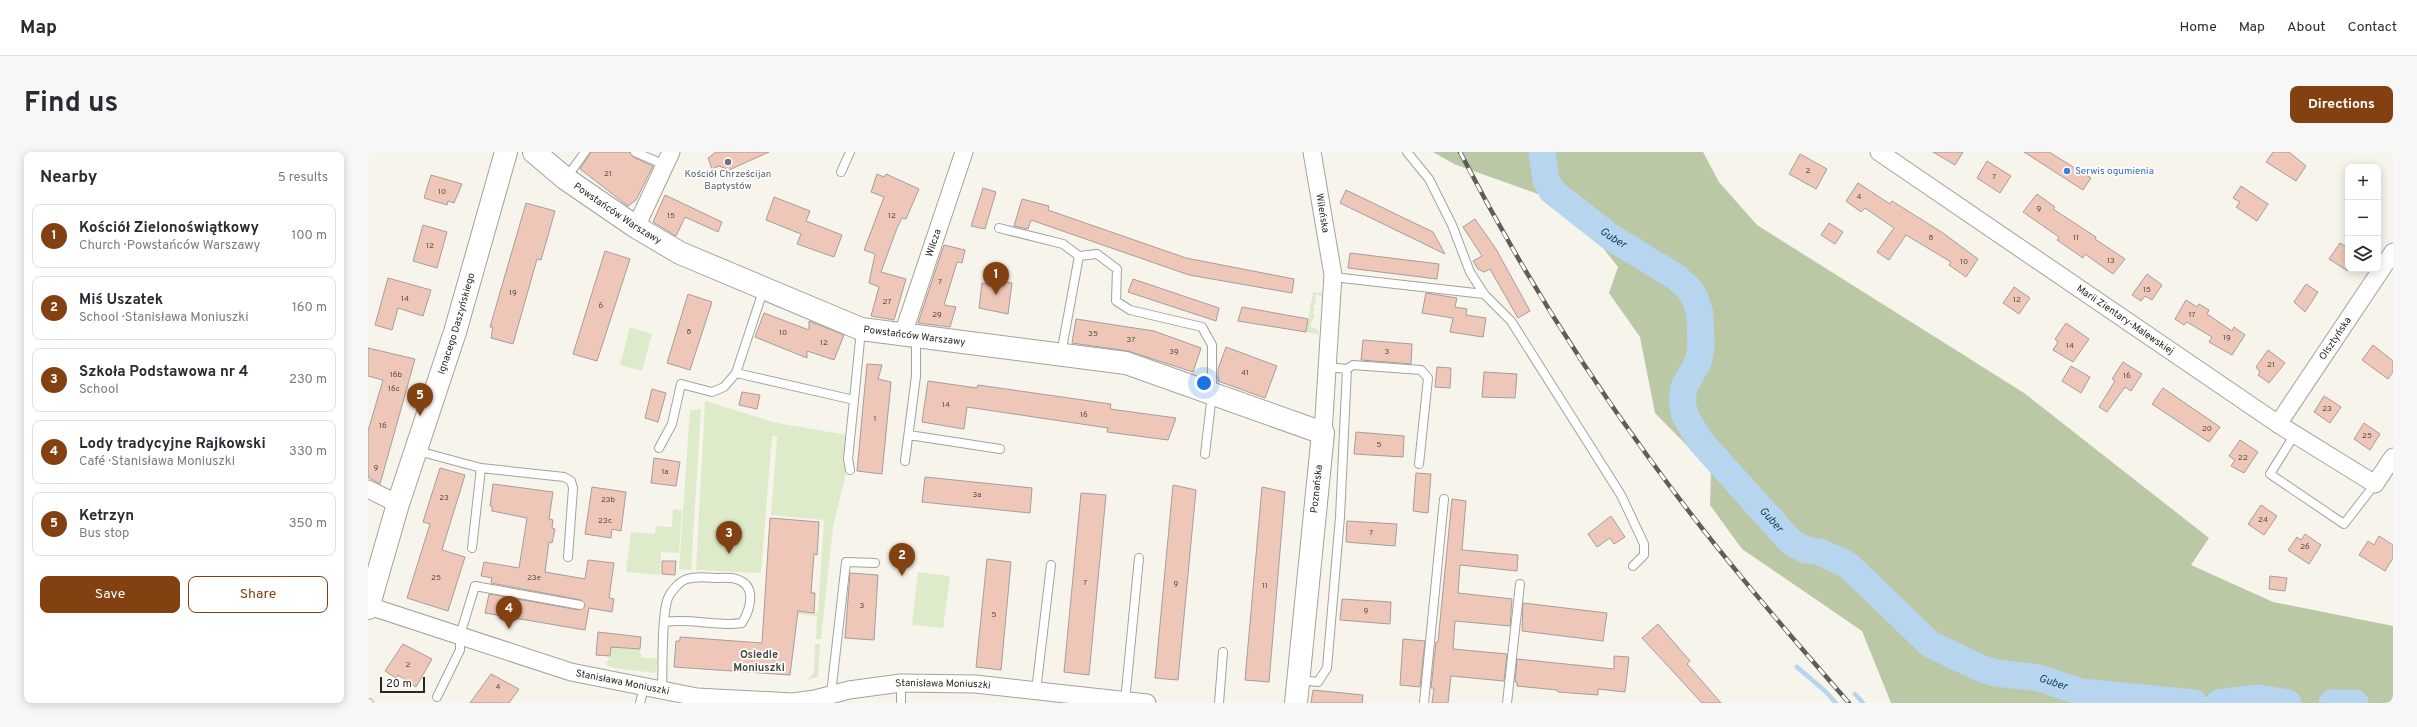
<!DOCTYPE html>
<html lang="en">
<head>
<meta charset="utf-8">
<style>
	body { margin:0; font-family:Overpass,sans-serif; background:#f7f7f7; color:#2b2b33 }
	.controls { position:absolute; right:12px; top:12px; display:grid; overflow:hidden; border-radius:8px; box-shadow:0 2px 10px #0003 }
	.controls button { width:36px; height:36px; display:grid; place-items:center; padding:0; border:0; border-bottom:1px solid #e1e1e2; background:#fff; color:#2b2b33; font:20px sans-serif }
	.scale { position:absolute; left:12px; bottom:10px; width:45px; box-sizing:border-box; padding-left:4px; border:2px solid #272723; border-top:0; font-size:11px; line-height:14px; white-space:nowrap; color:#272723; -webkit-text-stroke:3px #fff; paint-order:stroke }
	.you { position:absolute; left:836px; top:231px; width:14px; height:14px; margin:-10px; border:3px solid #fff; border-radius:50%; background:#1a73e8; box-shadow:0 0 0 6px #1a73e833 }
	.badge { display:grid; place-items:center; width:26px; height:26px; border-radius:50%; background:#834011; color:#fff; font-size:13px; font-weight:700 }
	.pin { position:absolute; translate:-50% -33px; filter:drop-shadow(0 1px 2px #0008) }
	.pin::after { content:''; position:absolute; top:21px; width:14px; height:12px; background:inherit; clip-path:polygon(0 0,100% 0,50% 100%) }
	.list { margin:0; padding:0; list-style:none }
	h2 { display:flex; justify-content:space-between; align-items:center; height:52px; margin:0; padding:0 16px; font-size:17px }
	h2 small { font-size:13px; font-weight:400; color:#7c7c81 }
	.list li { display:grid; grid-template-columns:26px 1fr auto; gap:12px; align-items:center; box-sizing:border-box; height:64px; margin:0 8px 8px; padding:0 8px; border:1px solid #e1e1e2; border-radius:8px }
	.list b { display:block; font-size:15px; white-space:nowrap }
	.list p { margin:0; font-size:13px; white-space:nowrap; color:#7c7c81 }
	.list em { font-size:13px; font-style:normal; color:#7c7c81 }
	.actions { display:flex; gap:8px; padding:12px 16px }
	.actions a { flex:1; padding:9px 0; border:1px solid #834011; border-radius:8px; text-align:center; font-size:14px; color:#834011 }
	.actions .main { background:#834011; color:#fff }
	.icon { flex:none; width:22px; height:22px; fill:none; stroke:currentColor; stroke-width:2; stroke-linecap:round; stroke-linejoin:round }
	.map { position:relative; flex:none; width:2025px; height:551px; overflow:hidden; border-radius:8px }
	header { display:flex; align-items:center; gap:24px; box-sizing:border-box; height:56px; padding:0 20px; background:#fff; border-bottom:1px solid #e1e1e2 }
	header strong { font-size:19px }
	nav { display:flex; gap:22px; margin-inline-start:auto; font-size:14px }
	.intro { display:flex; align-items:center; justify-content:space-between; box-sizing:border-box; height:96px; padding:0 24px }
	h1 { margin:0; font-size:28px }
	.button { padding:10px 18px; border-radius:8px; background:#834011; color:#fff; font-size:14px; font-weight:700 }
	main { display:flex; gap:24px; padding:0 24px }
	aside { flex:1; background:#fff; border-radius:8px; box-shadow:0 2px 10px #0003 }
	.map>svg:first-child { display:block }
</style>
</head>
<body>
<header>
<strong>Map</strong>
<nav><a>Home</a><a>Map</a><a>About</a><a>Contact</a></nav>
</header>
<div class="intro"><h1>Find us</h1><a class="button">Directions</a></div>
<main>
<aside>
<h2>Nearby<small>5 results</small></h2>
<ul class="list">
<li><span class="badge">1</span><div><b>Kościół Zielonoświątkowy</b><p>Church · Powstańców Warszawy</p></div><em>100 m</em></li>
<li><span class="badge">2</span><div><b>Miś Uszatek</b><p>School · Stanisława Moniuszki</p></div><em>160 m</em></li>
<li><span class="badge">3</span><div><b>Szkoła Podstawowa nr 4</b><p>School</p></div><em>230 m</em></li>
<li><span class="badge">4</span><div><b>Lody tradycyjne Rajkowski</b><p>Café · Stanisława Moniuszki</p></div><em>330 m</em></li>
<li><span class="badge">5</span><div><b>Ketrzyn</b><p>Bus stop</p></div><em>350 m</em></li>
</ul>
<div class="actions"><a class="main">Save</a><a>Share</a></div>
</aside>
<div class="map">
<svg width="2025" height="551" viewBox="0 0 2025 551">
	<rect width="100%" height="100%" fill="#f6f4eb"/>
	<path fill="#deebca" d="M945,140L954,141L953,144L949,142L947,145L948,150L945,155L947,157L945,162L947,163L942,174L951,179V182L938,180Z
		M262,175L284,182L274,219L252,213Z
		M337,249L409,271L479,283L477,325L465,375L453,487H448L449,464L430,462L429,459L450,461L456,368L403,363L409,285L404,284L393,421L328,418Z
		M333,257L323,418L311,417L322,258Z
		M305,357L314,358L311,401L293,400L292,423L258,420L263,380L287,382L288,374L304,375Z
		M550,420L582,424L575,476L544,473Z
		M245,482H254L253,496L272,497L273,505L290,507L287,521L246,516L238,513L242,504Z
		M447,492H452L450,525L439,528L446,521Z"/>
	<path fill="#bbc8a6" d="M1065,0H1335L1351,30L1389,73L1656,241L1841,386L1823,413L1905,450L2025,474V551H1523L1494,479L1374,397L1342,353L1343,318L1287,261L1272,185L1241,141L1250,115L1201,53L1086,12Z"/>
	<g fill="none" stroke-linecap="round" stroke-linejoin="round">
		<path stroke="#b7d5ef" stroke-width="4.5" d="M1343,312L1349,308
			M1429,515L1457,539L1468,551
			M1487,542L1495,551"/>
		<g stroke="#b7d5ef" stroke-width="27">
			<path id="s1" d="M1174,0L1178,28L1184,39L1241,84L1308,125L1320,136L1327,146L1332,162L1333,196L1330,210L1316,235L1314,249L1317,264L1333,290L1423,390L1438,398L1452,400L1480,413L1562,492L1612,516L1628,521L1671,526L1713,540L1826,551"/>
			<path d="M1851,551L1890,546L1920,551"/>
			<path d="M1964,551H1987"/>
		</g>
	</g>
	<path fill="#eec7b9" stroke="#a79d9a" d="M223,0H262L265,5L285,14L268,48L260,54L212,17Z
		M348,0H401L361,18L351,14L344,17L340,6Z
		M1565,0H1595L1587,13Z
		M1656,0H1681L1723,26L1715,38Z
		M1905,0H1921L1938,14L1928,29L1898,10Z
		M1432,2L1459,17L1448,37L1421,22Z
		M1619,9L1643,24L1632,41L1609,26Z
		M509,22L516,25L518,22L551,37L538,67L534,66L529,76L513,120L538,127L526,168L503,164L511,135L501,131L507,102L496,98L516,45L503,40Z
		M63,23L94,32L86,51L80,49L79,53L56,46Z
		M1490,31L1522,52L1524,49L1575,81L1610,107L1598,125L1581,113L1583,110L1538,83L1521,108L1509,100L1526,76L1497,56L1493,60L1478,49Z
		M1873,34L1900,52L1889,69L1868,55L1872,50L1865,46Z
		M615,36L628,40L617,77L603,74Z
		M978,38L1065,80L1077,102L972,51Z
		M1669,42L1687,55L1685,57L1728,85L1727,87L1757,107L1745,122L1717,102L1715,106L1689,88L1691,85L1655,60Z
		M297,43L354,70L350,80L317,65L308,84L285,70Z
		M406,45L442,59L438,69L474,83L466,105L429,92L433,82L398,68Z
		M654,47L681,54L680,58L818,106L926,127L924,141L821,123L663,68L660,77L646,74Z
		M158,51L187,59L173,108L169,107L145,192L123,186L125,175H122Z
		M1107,67L1128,97L1162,159L1150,166L1122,117L1116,120L1110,117L1105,109L1114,104L1095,75Z
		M1461,71L1475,80L1467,92L1453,83Z
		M55,73L79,80L69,116L45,109Z
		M1972,91L1980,96V119L1961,107Z
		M576,93L597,98L594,111L589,110L576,153L588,155L582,175L550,171Z
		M237,99L262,107L229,209L205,202Z
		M982,101L1071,112L1069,127L980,116Z
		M1779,122L1794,133L1784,148L1777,144L1773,149L1764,143Z
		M20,126L63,138L55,164L30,156L24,178L7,173Z
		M765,127L851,156L848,169L760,140Z
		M628,129L644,131L640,162L611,156L614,131L627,132Z
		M1938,132L1950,140L1937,160L1926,150Z
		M1646,135L1662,146L1651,162L1635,151Z
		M1058,141L1089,146L1087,155L1099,157L1098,163L1118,166L1115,185L1082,180L1085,166L1054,161Z
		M320,142L344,150L322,218L299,211Z
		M1818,148L1829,155L1831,152L1841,158L1839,162L1864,179L1866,175L1877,183L1864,203L1841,190L1844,185L1819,170L1816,173L1807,167Z
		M874,155L940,167L938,180L870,169Z
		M396,161L441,178V169L476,183L466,208L439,199V206L387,185Z
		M708,167L786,179L833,196L825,220L760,199L704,191Z
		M1698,171L1721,187L1705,210L1685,198L1690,190L1687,187Z
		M995,188L1044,192L1043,212L993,208Z
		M2005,193L2025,209V220L2020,227L1994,208Z
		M858,195L909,214L897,246L850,229V217Z
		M0,196L47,207L12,332L0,325V279L15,228L0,224Z
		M1900,198L1917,211L1901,231L1890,223L1892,220L1888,215Z
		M1755,210L1774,222L1763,239L1757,235L1739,260L1731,255L1747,229L1744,227Z
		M499,212L514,213L510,227L523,230L514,322L489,319Z
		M1703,214L1722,225L1713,241L1694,229Z
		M1069,215L1083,216L1082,236L1067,235Z
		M1116,220L1149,222L1147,246L1114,245Z
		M560,229L609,236L610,233L743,252L742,257L808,266L800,288L739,280L740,276L599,255L596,277L554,270Z
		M1795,236L1852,275L1841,290L1784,252Z
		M284,237L298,241L290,270L277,266Z
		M374,240L392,243L389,257L371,253Z
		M1956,244L1973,255L1962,271L1946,260Z
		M1996,271L2012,282L2002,298L1986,287Z
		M988,280L1036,284L1035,305L986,302Z
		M1872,288L1890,300L1876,321L1863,314L1867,308L1861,304Z
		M286,306L312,310L308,334L283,331Z
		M72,316L97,323L74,398L97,405L80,459L39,446L62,372L55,370Z
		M1048,321L1063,322L1060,361L1045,359Z
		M557,325L664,336L662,361L554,350Z
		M125,332L185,340L181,367L185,368L184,376L187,377L184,391L181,390L177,420L217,427L220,408L246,411L241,446L246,447L244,460L221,456L217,478L117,461L121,442L211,458L217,454L213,448L123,431L124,426L113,424L116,410L151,416L159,366L124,359V354H122Z
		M805,333L828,338L810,528L787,526Z
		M224,335L258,340L253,379L244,377L243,386L217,382Z
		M894,335L917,340L901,530L877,528Z
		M713,341L738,343L721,523L696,520Z
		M1084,347L1098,349L1094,398L1150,403L1149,419L1092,413L1090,441L1144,447L1142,474L1087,469L1085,497L1139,502L1136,529L1083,524L1080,551H1064L1066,536H1063L1068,490H1070Z
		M1893,353L1909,364L1896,383L1880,372Z
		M1243,364L1257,385L1246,392L1242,386L1229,395L1220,382Z
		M402,366L451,370L449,403L446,402L443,441H447L446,461L430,459L422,523L306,515L308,489H312V485L394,491Z
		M979,369L1029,372L1027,394L978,390Z
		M1937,382L1953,393L1941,412L1920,398L1929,385L1933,388Z
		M2011,384L2025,393V406L2017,419L1991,403L2000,389L2006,393Z
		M619,407L643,410L633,518L608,515Z
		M294,409H308L307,423L294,422Z
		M482,421L510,423L506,488L477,486Z
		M1902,424L1919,426L1917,439L1901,437Z
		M974,447L1023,450L1022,472L972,468Z
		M1155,451L1239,461L1235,489L1154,479Z
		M1290,472L1322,509L1319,512L1353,551H1334L1274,486Z
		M230,480L273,485L272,497L243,495L242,504L228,503Z
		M1035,487L1057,489L1052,535L1032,533Z
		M35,492L64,507L48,535L30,523L28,526L17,519Z
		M1246,504L1261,505L1257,540L1230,537V543L1190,540L1189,538L1149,534V530H1147L1149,507L1246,517Z
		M123,522L151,537L141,551H102Z
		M945,538L995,543L994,551H943Z"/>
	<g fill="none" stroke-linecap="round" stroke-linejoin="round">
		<defs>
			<path id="lane" d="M267,0L297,13
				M1039,0L1061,27L1084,73L1102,120L1116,142L1143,169L1253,343L1276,392V403L1265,414
				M473,20L482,0
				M199,25L217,0
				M631,76L695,92L711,104L693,202
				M711,104L729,102L749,117L748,149L762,158L834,175L844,193V242L837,302
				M965,125L1116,142
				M959,215L979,217L985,213L1053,218L1060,226L1051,312
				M368,221L486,248L493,178
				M1927,282L1902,322L1976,372L2007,332
				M541,283L632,297
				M291,296L304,272L313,232L344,240L356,235L368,221L396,136
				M50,299L113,316L196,325L203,329L205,336L200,405
				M537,309L548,224V184
				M482,318L480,307L486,248
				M104,396L113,316
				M932,528L950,530L959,516L972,365L979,217
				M533,531V551
				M294,538C295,517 293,464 300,446C303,439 312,429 319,427C328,424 338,425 347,426C353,426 362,425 368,427C390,433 382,458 374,471C349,475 323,466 297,470
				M668,539L683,413
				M463,542L478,410L507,411
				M69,545L92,498V483L107,434L212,453
				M757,549L771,406
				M0,551H1
				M272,551L276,535
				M851,551L855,500
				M1056,551L1076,347
				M1139,551L1152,432"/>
			<g id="street">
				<path id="s2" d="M944,0L965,123L955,281"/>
				<path id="s3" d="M1511,0L1910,272L2007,332L2025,305"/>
				<path d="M268,75L303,0"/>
				<path id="s4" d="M535,182L596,0"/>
				<path id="s5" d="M1910,272L2025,100"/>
				<path d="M0,337L30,352"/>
				<path id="s6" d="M1,454L203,520L329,545L425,550L447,547L481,538L533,531L607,532L779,551"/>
			</g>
			<g id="secondary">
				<path id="s7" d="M166,0L198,27L268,75L312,101L493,177L758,211L955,281L928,551"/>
				<path id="s8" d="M0,456L30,352L87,180L138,0"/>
			</g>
		</defs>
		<use href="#lane" stroke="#a4a39a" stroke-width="10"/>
		<use href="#street" stroke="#a4a39a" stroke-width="19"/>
		<use href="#secondary" stroke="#a4a39a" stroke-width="24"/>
		<use href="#lane" stroke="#fff" stroke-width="8"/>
		<use href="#street" stroke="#fff" stroke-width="17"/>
		<use href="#secondary" stroke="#fff" stroke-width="22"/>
		<defs>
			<path id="rail" d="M1092,0C1147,107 1210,209 1281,306C1343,392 1412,472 1481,551"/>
		</defs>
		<use href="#rail" stroke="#5e5d58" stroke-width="4.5"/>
		<use href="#rail" stroke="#fff" stroke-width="3" stroke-dasharray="9" stroke-linecap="butt"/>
	</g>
	<circle fill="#6b7280" stroke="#fff" stroke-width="1.5" cx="360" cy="10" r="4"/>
	<circle fill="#3f7fe0" stroke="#fff" stroke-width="1.5" cx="1699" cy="19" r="4"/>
	<g text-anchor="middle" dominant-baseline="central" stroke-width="3.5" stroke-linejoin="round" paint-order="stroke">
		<g font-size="8" fill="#594f48">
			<text x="1440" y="19">2</text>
			<text x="240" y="22">21</text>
			<text x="1626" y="25">7</text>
			<text x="74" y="40">10</text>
			<text x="1491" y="45">4</text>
			<text x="1671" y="57">9</text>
			<text x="303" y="64">15</text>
			<text x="524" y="64">12</text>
			<text x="1563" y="86">8</text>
			<text x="1708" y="86">11</text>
			<text x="62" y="94">12</text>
			<text x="1743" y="109">13</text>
			<text x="1596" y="110">10</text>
			<text x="572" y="130">7</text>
			<text x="1779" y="138">15</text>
			<text x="145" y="141">19</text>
			<text x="37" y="147">14</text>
			<text x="1649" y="148">12</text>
			<text x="519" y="150">27</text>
			<text x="233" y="154">6</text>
			<text x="569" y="163">29</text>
			<text x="1824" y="163">17</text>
			<text x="321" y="180">8</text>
			<text x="415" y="181">10</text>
			<text x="725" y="182">35</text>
			<text x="1859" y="186">19</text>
			<text x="763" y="188">37</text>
			<text x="456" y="191">12</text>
			<text x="1702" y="194">14</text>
			<text x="806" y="200">39</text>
			<text x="1019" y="200">3</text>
			<text x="1903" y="213">21</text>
			<text x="877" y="221">41</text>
			<text x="28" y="223">16b</text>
			<text x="1759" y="224">16</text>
			<text x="26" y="237">16c</text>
			<text x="578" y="253">14</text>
			<text x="1959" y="257">23</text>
			<text x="716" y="263">16</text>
			<text x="507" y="267">1</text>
			<text x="15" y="274">16</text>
			<text x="1839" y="277">20</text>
			<text x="1999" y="284">25</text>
			<text x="1011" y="293">5</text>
			<text x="1875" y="306">22</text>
			<text x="8" y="316">9</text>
			<text x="297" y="320">1a</text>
			<text x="609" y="343">3a</text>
			<text x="76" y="346">23</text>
			<text x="240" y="348">23b</text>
			<text x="1895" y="368">24</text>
			<text x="237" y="369">23c</text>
			<text x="1003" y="381">7</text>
			<text x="1937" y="395">26</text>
			<text x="68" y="426">25</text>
			<text x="166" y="426">23e</text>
			<text x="717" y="431">7</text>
			<text x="808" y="432">9</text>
			<text x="897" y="434">11</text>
			<text x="494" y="454">3</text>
			<text x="998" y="459">9</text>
			<text x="626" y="463">5</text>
			<text x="40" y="513">2</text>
			<text x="130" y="535">4</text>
		</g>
		<g font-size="10" fill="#366cbe" stroke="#fff" text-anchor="start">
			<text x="1707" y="19">Serwis ogumienia</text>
		</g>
		<g font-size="10" fill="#5b616d" stroke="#fff">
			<text x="360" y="22">Kościół Chrześcijan<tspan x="360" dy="12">Baptystów</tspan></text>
		</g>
		<g font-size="10" fill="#272723" stroke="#fff">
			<text stroke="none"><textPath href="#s7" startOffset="104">Powstańców Warszawy</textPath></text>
			<text stroke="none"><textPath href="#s2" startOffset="62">Wileńska</textPath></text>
			<text stroke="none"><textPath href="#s4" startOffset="96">Wilcza</textPath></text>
			<text stroke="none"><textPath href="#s3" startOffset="298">Marii Zientary-Malewskiej</textPath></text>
			<text stroke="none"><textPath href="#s8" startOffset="298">Ignacego Daszyńskiego</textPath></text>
			<text stroke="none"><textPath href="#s7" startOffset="428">Powstańców Warszawy</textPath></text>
			<text stroke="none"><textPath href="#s5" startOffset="103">Olsztyńska</textPath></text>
			<text transform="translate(949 337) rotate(-84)">Poznańska</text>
			<text stroke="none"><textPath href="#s6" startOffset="265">Stanisława Moniuszki</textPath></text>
			<text stroke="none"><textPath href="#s6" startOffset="589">Stanisława Moniuszki</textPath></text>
		</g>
		<g font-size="11" font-style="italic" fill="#0b3b5e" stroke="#fff">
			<text stroke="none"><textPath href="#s1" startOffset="118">Guber</textPath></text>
			<text stroke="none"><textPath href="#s1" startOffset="479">Guber</textPath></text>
			<text stroke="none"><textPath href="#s1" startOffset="815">Guber</textPath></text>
		</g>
		<g font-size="11" font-weight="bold" fill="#4b4a43" stroke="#fff">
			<text x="391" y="503">Osiedle<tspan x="391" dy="13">Moniuszki</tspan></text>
		</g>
	</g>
</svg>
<div class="controls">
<button>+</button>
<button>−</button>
<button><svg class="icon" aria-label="layers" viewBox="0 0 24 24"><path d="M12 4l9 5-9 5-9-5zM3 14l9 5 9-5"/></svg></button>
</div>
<div class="scale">20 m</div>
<div class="you"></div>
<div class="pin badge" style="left:628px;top:143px">1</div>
<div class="pin badge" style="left:534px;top:424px">2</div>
<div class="pin badge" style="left:361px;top:402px">3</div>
<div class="pin badge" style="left:141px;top:477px">4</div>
<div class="pin badge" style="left:52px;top:264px">5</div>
</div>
</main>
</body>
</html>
